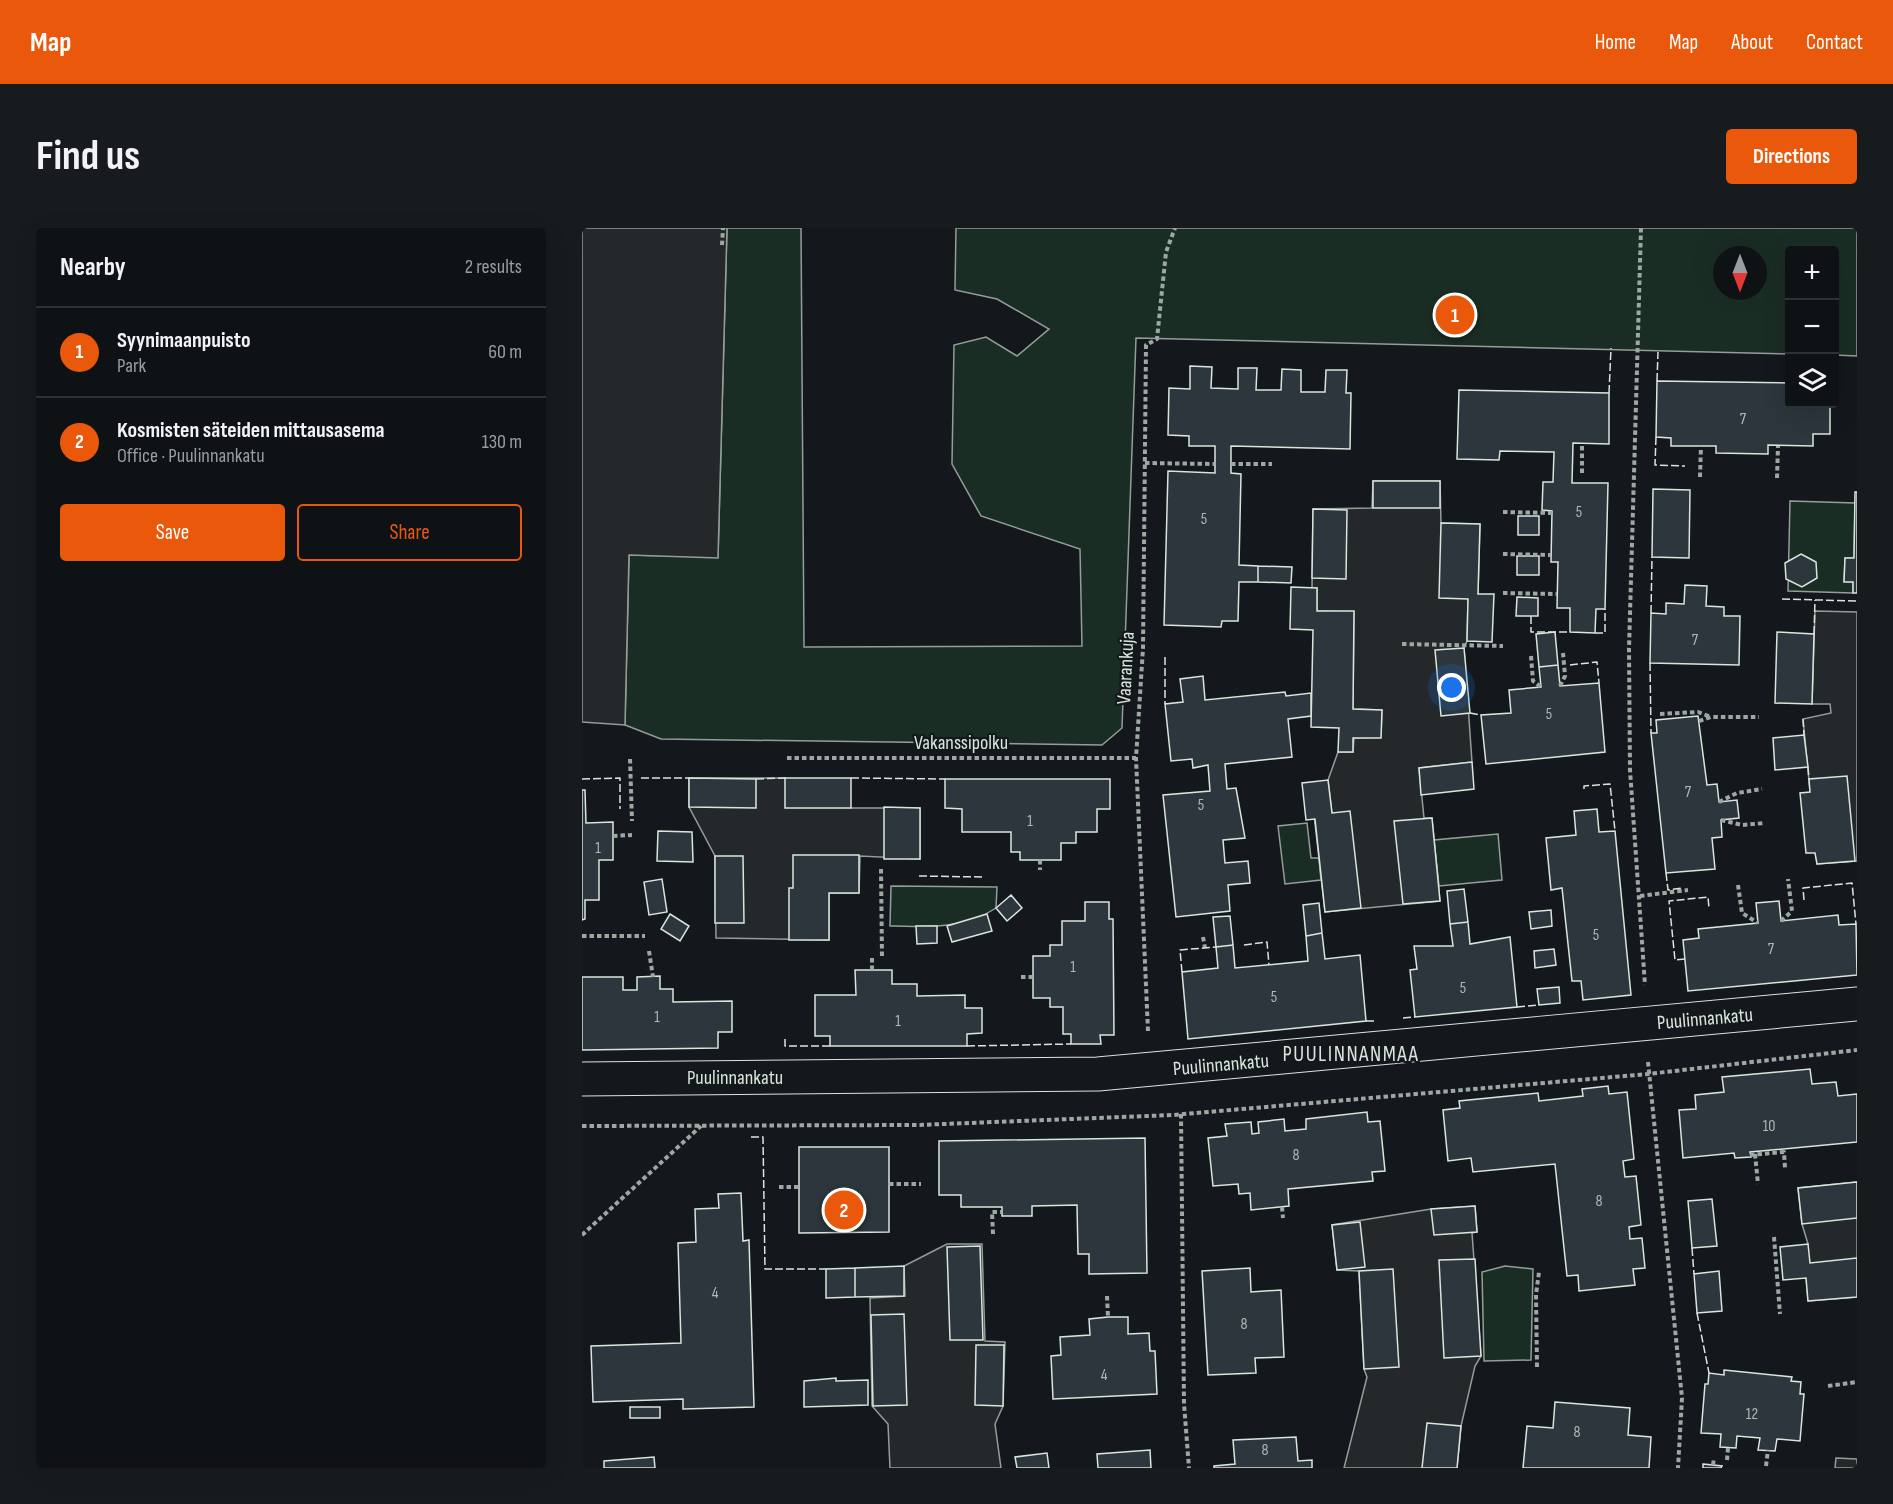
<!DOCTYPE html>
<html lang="en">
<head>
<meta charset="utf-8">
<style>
	body { margin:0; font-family:"Sofia Sans Condensed",sans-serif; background:#181b1e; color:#f1f3f6 }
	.controls { position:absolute; right:18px; top:18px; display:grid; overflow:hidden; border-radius:6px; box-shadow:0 6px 24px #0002 }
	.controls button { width:54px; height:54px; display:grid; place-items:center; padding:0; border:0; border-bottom:2px solid #2f3234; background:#0f1215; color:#f1f3f6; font:30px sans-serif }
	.compass { position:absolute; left:1131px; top:18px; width:54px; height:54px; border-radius:50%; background:#0f1215; box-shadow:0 6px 24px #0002; rotate:180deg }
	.you { position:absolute; left:870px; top:460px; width:21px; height:21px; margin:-15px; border:4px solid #fff; border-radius:50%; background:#1a73e8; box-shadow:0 0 0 9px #1a73e833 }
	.badge { display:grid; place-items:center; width:39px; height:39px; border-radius:50%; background:#ea580c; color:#fff; font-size:20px; font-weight:700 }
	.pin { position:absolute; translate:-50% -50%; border:3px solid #fff; box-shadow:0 2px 6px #0006 }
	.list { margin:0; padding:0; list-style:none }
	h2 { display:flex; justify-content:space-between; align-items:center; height:78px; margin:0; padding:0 24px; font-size:26px }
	h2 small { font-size:20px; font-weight:400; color:#9b9ea0 }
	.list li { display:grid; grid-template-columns:39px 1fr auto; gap:18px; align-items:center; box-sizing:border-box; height:90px; padding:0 24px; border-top:2px solid #2f3234 }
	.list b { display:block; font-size:22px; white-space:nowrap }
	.list p { margin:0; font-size:20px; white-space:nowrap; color:#9b9ea0 }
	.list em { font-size:20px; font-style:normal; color:#9b9ea0 }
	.actions { display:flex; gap:12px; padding:18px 24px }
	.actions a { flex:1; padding:14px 0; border:2px solid #ea580c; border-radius:6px; text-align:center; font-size:21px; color:#ea580c }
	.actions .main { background:#ea580c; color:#fff }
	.icon { flex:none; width:33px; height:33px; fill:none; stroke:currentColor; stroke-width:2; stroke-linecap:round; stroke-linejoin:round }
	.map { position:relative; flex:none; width:1275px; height:1240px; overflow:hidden; border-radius:6px }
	header { display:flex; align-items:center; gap:36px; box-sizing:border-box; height:84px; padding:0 30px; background:#ea580c; color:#fff }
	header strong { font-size:28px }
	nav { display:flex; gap:33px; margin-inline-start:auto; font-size:21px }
	.intro { display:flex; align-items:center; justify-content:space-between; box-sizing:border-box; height:144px; padding:0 36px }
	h1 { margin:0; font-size:42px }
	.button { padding:15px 27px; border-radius:6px; background:#ea580c; color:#fff; font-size:21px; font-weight:700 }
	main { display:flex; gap:36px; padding:0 36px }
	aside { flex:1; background:#0f1215; border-radius:6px; box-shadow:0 6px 24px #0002 }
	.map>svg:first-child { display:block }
</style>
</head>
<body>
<header>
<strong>Map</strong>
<nav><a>Home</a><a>Map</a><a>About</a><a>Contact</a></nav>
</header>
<div class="intro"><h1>Find us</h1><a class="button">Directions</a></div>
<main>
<aside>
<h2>Nearby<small>2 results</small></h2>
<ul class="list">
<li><span class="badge">1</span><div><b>Syynimaanpuisto</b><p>Park</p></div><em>60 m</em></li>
<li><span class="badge">2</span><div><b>Kosmisten säteiden mittausasema</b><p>Office · Puulinnankatu</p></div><em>130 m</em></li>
</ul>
<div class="actions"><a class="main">Save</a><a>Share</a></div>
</aside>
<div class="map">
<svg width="1275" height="1240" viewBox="0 0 1275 1240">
	<rect width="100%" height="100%" fill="#14181c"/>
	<path fill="#1a2d24" stroke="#939e99" stroke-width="1.5" fill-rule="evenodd" d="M145,0H219L222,419L500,418L498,321L399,288L370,236L372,117L404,109L435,128L467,101L415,71L373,62L374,0H1275V128L1253,127L1252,22H1208L1207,126L554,110L540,500L520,517L79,511L43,497L47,327L136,329ZM1140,27H1176V63H1140Z
		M1208,273L1273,275L1272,330H1263L1262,353L1271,354V365L1206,363Z
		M725,595L729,630H737L739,652L703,656L696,598Z
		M916,606L920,652L857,658L852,612Z
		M309,658L415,659L414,680C383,701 344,699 308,698Z
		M923,1038L951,1041L949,1132L902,1133L900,1044Z"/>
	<path fill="#24282b" stroke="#939e99" stroke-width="1.5" d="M0,0H145L136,330L47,327L43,497L0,494Z
		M791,253H858L859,295L898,296L896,366L886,371L885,413L882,420L890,534L837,540L842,590H850L858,673L743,684L732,587L750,585L746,552L756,524H771L772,510L799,509L800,482L771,481L772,384L735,383V360H730L731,281L790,280Z
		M1233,383L1275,384V633L1235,636L1221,491L1249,485L1248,476H1230Z
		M107,550H203L269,580H338V631L278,628L277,665H247V712L134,710L133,628L107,579Z
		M1275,954V1069L1226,1073L1223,1035L1226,1016L1220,996L1216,960Z
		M893,978L895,1004L890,1005L899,1128L893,1138L879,1198L875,1240H762L785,1149L782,1141L777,1043L755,1042L750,997L849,981Z
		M365,1016H400L403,1113L423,1114L421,1178L413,1196L419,1240H308L306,1196L290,1178L288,1070L323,1068L322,1038Z
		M1254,1230L1275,1231V1240H1253Z"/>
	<path fill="#2c363c" stroke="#d8e6dc" stroke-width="1.5" d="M608,138L630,139L629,160L656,161V140H675L674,162H699L700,141L719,142V164H743L744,142H765L764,165H769L768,221L649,218V245L659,246L657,337L676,338V354H657L656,393H640L639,399L582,397L586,243L633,245V218H607V208L586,207L587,160L608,161Z
		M1075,153L1208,155V176H1248V206H1231V218L1186,217V226L1134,225V218H1089V210L1074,209Z
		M877,162L1027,165V216L991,215L990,255H1026L1023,381H1014L1013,405L988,404V380H975L976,334H969L970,283L960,282L961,254H971L972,224L918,223L917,232L875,231Z
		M791,253H858V280H791Z
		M1071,261L1108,262L1107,330L1070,329Z
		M1273,264H1275V365H1271V354H1262L1263,330H1272Z
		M731,281L765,282L764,351L730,350Z
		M936,288H957V307H936Z
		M859,295L898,296L896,366H912L910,414L885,413L886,371L857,370Z
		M1219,326L1234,334L1235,350L1220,359L1204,351L1203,335Z
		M935,328H957V347H935Z
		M676,338L710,339L709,355L676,354Z
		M1103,357L1125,358L1124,378L1142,379V388H1158L1157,437L1068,435L1069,385L1084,386V375L1102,376Z
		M709,359L735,360V383H772L771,481L800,482L799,510H771V524H756L757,500L729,499L731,402L708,401Z
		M935,369L956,370V388H934Z
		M973,404L976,437L957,439L954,406Z
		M1195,404L1232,406L1230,476L1193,475Z
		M882,420L888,485L859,488L853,422Z
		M976,437L978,458L1017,455L1023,524L904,536L899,487L929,485L927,462L959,459L957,439Z
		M621,448L623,472L703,464L704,468L729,465V488L706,491L710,529L643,536L645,561L654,560L663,610L641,612L643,635L666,633L668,655L646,657L648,683L594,689L581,567L628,563L626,537L611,540L610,531L589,533L583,476L601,474L598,451Z
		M1116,488L1125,557L1135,556L1137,574L1155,572L1157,590L1139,592L1140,609L1130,610L1133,641L1084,645L1069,505H1075L1074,492Z
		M1222,507L1226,539L1193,542L1191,510Z
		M890,534L892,561L839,567L837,540Z
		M1265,548L1273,633L1235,636L1233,625H1224L1218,565L1228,564L1227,551Z
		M107,550L174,551V580L107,579Z
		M203,550H269V580H203Z
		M363,551H528V581H515V604H494V615H479V632H438V624H429V604H380V581L363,580Z
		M746,552L750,585L768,583L779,680L743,684L733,591L724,592L720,555Z
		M0,562H3L4,595L31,594V632H17V672H3V691L0,692Z
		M302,579L338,580V631H302Z
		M1015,581L1017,604L1033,603L1049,767L1001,772L999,753H990L980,660L969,662L964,610L994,607L992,583Z
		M850,590L858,673L821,676L812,593Z
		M76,603L110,604L111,634L75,633Z
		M211,627H277V665H247V712H207V660H211Z
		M133,628H161L162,695H133Z
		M80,651L85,684L67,687L62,654Z
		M882,661L886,694L868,696L865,663Z
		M429,667L440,680L425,693L414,680Z
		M1197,673L1199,693L1256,687L1257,697L1274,696L1275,747L1106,763L1101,712L1117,710L1116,701L1176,695L1174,675Z
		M503,674H527V691H531L532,807H518L519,816H489V806H481V779H468V770H451V728H468V717H480V693H503Z
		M737,675L740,705L724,708L721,677Z
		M969,682L970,698L949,701L947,684Z
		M88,686L107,698L98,713L79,701Z
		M405,686L410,703L370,714L365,698Z
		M648,688L651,717L634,719L631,689Z
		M886,694L888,716L928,709L935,779L833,789L828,742L835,741L832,718H871L868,696Z
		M334,698H355V715L335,716Z
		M740,705L743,731L778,727L784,793L606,811L600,744L636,740L634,719L651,717L653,740L726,733L724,708Z
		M972,721L974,737L953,740L952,723Z
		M273,742H310V756H335V768L383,767V780H400V805L385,806V818H248V808H233V767H274Z
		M78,748V761H91V774L150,773V804H136V820L0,822V749H41V762H55V749Z
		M977,759L978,775L957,777L955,761Z
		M1228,841L1230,856L1254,854L1256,868L1275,866V914L1168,924L1169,929L1153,930L1152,925L1101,930L1097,882L1114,881L1113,867L1142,864L1140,849Z
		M1026,858L1027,866L1045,864L1052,931L1041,933L1043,949L1054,948L1059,997L1047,999L1048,1011L1060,1010L1063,1040L1051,1041L1053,1057L997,1063L996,1047L985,1048L973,936L891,944L889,930L866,933L861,882L878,880L877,873L956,865L957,873L1001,868L1000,861Z
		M785,884L786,894L798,893L803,943L790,944L791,953L706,961L707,978L669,982L668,965L657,966L656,956L631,958L626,910L645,908L643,896L669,894L670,906L677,905L676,894L702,891L703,903L724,901V891Z
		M563,910L565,1045L507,1046V1026H496L495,977L450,978V988H420V979H379V967H357V913Z
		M217,919H307V1004L217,1005Z
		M1275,954V990L1220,996L1216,960Z
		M159,965L161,1013L167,1012L172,1179L101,1181V1171L11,1174L9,1118L99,1115L96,1015L114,1014L113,981L137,980L136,966Z
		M1130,971L1135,1018L1110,1020L1106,973Z
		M893,978L895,1004L852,1007L849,981Z
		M778,994L783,1039L755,1042L750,997Z
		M1226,1016L1228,1035L1275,1030V1069L1226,1073L1224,1050L1201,1052L1198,1019Z
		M398,1018L401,1112H368L365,1019Z
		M893,1031L899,1128L862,1130L857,1032Z
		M322,1038V1068L273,1069V1040Z
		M273,1040V1069L244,1070V1041Z
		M668,1040L669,1064L699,1062L702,1129L673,1130L674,1145L626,1147L620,1043Z
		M811,1041L817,1139L782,1141L777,1043Z
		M1137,1043L1140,1083L1115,1085L1112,1046Z
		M322,1086L325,1177L291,1178L289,1087Z
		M526,1089H546V1106L567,1105L568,1123H573L575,1166L471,1171L469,1128L479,1127L478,1109L508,1107L507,1091Z
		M394,1117H422L421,1178L393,1177Z
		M1142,1142L1210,1149L1209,1153L1219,1154L1218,1166H1222L1218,1213L1195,1211L1193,1223L1176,1222L1178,1210L1155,1208L1154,1220L1138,1219L1139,1206L1119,1205L1123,1156H1126L1127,1145L1142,1147Z
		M254,1150V1153L286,1152V1177L222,1179V1153Z
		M973,1174L1048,1180L1046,1207L1069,1209L1067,1240H941L945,1198L971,1200Z
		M48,1179H78V1190H48Z
		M845,1195L879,1198L875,1240H840Z
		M714,1209L716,1233L730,1232V1240H632V1238L653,1236L651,1212Z
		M568,1222L569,1240H516L515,1226Z
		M465,1225L467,1240H435L433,1229Z
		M72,1229L73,1240H22V1233Z
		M1121,1236L1140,1238L1139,1240H1121Z"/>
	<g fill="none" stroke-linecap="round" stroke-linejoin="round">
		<defs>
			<path id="minor" d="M0,851L516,846L1275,776"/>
		</defs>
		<use href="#minor" stroke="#d8e6dc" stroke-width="35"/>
		<path stroke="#9da8a2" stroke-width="4" stroke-dasharray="4.5 3" stroke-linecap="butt" d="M1059,0L1047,421L1048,542L1063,757
			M140,17L141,0
			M563,235L633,236
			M649,236H690
			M1000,245V215
			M1118,249L1119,218
			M1195,250L1196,218
			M921,284L970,285
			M921,326L969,327
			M921,365L975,366
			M820,416L921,418
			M949,428L951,453L959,459
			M978,458L983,448L981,425
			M1078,486L1116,484L1129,489
			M1117,493L1129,489H1177
			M205,530H554
			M48,531L50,593
			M1137,574L1155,565L1180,561
			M1139,592L1160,597L1183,595
			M31,608L50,607
			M458,632V642
			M299,641L300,730
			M1156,657L1160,685L1176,695
			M1058,668L1106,662
			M1199,693L1210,683L1206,651
			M0,708H63
			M621,709L623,720
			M67,723L71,749
			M290,730V742
			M439,749H451
			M566,803L554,530L561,420L564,117L575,111L584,24L593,0
			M1066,834L1100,1170L1096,1240
			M599,886L602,1176L607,1240
			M0,898L336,897L591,887L1066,846L1275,822
			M1173,926L1176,956
			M1168,927L1202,924L1203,940
			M307,956H339
			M197,959H217
			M700,979L701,990
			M411,1006L410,984H420
			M0,1007L119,898
			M1192,1009L1198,1086
			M525,1068L526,1089
			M955,1139L954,1067L957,1044
			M1246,1158L1275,1154
			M1145,1232L1146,1220
			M1131,1237L1132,1230
			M1184,1238L1186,1222"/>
		<use href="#minor" stroke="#14181c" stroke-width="33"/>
		<path stroke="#d8e6dc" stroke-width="1.5" stroke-dasharray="8 3" stroke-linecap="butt" d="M1075,153L1076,124
			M1027,165L1029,120
			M1074,209L1073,237L1103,238
			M1200,371L1275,373
			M1069,385L1070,329
			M949,388V404H988
			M1013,405H1023V381
			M1232,406L1233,372
			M583,429V476
			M1068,435L1069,505
			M988,437L1015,434L1017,455
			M888,485L899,487
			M1221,491L1222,507
			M1226,539L1227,551
			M59,550H107
			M269,550L363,551
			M0,551L38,550V581
			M174,551L203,550
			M1002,561V558L1028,556L1033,603
			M1084,645L1086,662L1100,660
			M337,648L402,649
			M1222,672L1221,660L1270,655L1274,696
			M662,717L685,714L687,737
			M1103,731L1093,732L1087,673L1126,669L1127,680
			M600,744L598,722L634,719
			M935,779L957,777
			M821,790L833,789
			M784,793H795
			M203,811V818H248
			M385,818L489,816
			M169,909H181L183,1041H244
			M1110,1020L1112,1046
			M1115,1085L1127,1145"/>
	</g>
	<g text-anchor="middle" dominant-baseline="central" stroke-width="4.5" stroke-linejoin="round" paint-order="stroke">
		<g font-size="16" fill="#adbab4">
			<text x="1161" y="191">7</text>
			<text x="997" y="284">5</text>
			<text x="622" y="291">5</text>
			<text x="1113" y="412">7</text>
			<text x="967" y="486">5</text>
			<text x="1106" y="564">7</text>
			<text x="619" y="577">5</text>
			<text x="448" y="593">1</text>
			<text x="16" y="620">1</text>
			<text x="1014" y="707">5</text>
			<text x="1189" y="721">7</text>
			<text x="491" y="739">1</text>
			<text x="881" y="760">5</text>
			<text x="692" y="769">5</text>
			<text x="75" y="789">1</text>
			<text x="316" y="793">1</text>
			<text x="1187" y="898">10</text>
			<text x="714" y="927">8</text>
			<text x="1017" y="973">8</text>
			<text x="133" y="1065">4</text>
			<text x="662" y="1096">8</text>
			<text x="522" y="1147">4</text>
			<text x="1170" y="1186">12</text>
			<text x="995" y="1204">8</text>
			<text x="683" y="1222">8</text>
		</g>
		<g font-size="20" fill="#d8e6dc" stroke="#14181c">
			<text transform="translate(544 440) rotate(-87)">Vaarankuja</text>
			<text x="379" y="515">Vakanssipolku</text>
			<text transform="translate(1123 791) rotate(-5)">Puulinnankatu</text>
			<text transform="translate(639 837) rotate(-5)">Puulinnankatu</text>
			<text x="153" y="850">Puulinnankatu</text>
		</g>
		<g font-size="22" letter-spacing="1.5" fill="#d8e6dc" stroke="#14181c">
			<text x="769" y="826">PUULINNANMAA</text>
		</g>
	</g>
</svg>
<div class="controls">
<button>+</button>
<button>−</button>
<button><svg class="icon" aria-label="layers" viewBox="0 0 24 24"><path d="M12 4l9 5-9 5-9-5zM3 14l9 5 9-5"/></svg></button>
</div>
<svg class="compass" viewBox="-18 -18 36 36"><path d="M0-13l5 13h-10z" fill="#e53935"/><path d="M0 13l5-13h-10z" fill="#9b9ea0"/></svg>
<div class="you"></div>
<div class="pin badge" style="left:873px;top:87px">1</div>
<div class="pin badge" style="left:262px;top:982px">2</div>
</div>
</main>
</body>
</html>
